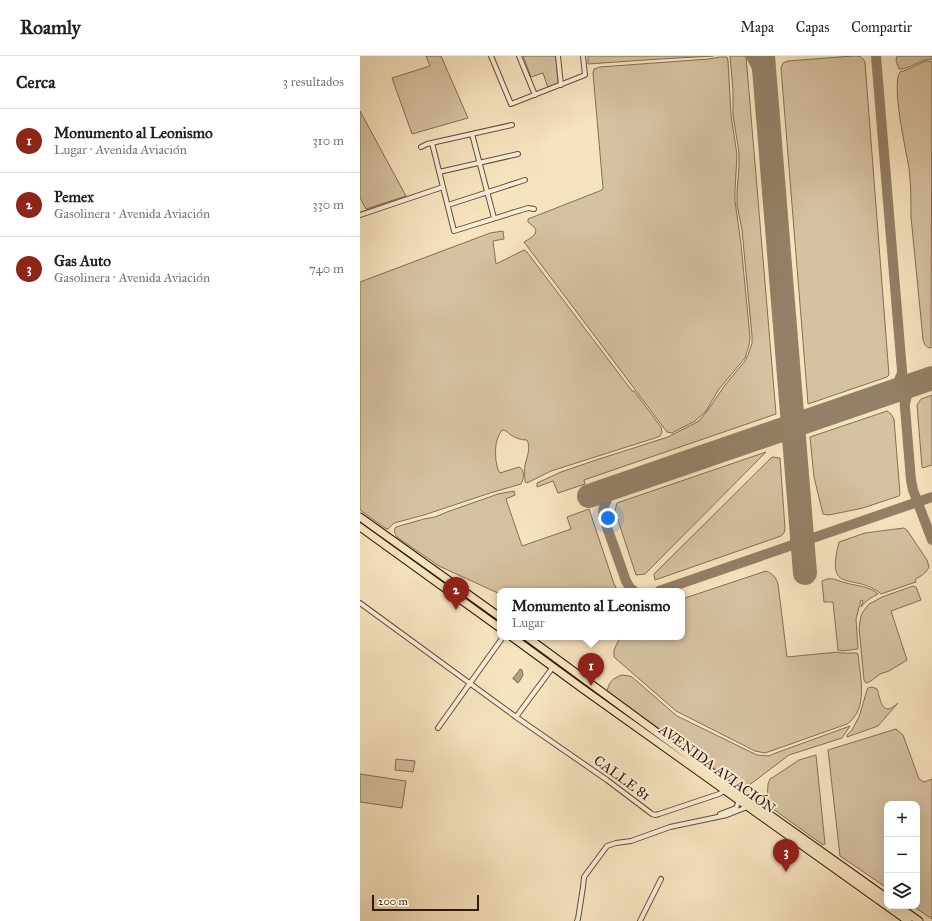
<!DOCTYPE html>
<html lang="es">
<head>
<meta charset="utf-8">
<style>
	body { margin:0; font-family:"IM FELL Great Primer",serif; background:#f2f2f2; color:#202124 }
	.controls { position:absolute; right:12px; bottom:12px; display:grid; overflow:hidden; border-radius:8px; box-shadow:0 4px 16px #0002 }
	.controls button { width:36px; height:36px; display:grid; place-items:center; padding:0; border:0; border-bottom:1px solid #e0e0e0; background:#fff; color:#202124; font:20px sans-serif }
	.scale { position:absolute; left:12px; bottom:10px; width:107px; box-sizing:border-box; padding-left:4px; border:2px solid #321b0c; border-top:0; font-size:11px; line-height:14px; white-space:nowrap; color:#321b0c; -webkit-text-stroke:3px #faedd5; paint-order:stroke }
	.you { position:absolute; left:248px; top:462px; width:14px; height:14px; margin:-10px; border:3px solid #fff; border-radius:50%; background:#1a73e8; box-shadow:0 0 0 6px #1a73e833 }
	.badge { display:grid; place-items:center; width:26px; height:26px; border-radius:50%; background:#8f2418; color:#fff; font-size:13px; font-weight:700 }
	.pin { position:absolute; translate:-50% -33px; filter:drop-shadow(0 1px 2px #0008) }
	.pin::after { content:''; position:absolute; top:21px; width:14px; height:12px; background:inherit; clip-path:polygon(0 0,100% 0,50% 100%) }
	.popup { position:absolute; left:137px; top:532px; width:188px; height:52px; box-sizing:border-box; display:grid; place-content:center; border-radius:8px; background:#fff; filter:drop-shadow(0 1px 3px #0005); font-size:13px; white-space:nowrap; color:#757577 }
	.popup b { font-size:15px; color:#202124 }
	.popup::after { content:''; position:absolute; left:50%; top:100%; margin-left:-8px; border:8px solid transparent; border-top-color:#fff }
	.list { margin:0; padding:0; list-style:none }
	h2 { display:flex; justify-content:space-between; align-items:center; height:52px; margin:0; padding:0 16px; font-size:17px }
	h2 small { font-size:13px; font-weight:400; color:#757577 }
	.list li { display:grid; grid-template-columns:26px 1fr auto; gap:12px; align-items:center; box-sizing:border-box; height:64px; padding:0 16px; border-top:1px solid #e0e0e0 }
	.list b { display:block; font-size:15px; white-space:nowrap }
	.list p { margin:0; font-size:13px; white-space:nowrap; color:#757577 }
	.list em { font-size:13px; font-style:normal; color:#757577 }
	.icon { flex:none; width:22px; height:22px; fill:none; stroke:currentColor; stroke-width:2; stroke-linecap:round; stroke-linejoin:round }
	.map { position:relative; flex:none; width:572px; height:865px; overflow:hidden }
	header { display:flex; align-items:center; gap:24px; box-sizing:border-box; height:56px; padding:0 20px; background:#fff; border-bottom:1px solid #e0e0e0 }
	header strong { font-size:19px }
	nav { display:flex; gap:22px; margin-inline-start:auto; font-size:14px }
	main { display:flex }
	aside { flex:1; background:#fff }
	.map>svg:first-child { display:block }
</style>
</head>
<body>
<header>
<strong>Roamly</strong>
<nav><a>Mapa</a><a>Capas</a><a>Compartir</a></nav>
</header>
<main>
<aside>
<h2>Cerca<small>3 resultados</small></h2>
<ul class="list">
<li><span class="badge">1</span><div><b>Monumento al Leonismo</b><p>Lugar · Avenida Aviación</p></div><em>310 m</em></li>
<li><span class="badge">2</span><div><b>Pemex</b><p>Gasolinera · Avenida Aviación</p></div><em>330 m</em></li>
<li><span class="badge">3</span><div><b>Gas Auto</b><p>Gasolinera · Avenida Aviación</p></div><em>740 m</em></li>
</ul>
</aside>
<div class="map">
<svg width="572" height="865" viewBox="0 0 572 865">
	<rect width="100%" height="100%" fill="#f7e4bf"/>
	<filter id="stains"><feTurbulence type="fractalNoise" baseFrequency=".005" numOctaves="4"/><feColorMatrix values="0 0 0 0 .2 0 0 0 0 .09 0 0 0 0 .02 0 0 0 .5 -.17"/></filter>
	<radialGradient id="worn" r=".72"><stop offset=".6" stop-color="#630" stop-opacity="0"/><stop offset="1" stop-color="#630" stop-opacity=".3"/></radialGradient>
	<path fill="#d6c2a1" stroke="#846e56" d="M66,0H81L108,62L52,78L32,22L70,10Z
		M163,0H196L198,27L188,32L183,17L171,21Z
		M228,0H353L300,3L228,8Z
		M370,0H386L416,358L224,424L225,428L198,437L193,425L177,431V427L201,416L239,403L308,381L339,365L348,354L365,329L385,305L388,299L392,287V280L382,174L377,149V135L379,110V97L373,59V34Z
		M493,0C499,0 503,0 505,7L529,319L527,321L448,348L421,12L423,7L428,5Z
		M537,0H572V3C559,3 552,13 539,13L536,5Z
		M360,1H367L368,5L371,59L377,99L375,134V145L381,188L390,281L389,289L385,302L359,333L346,355L335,365L312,377L307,376L164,186C169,183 180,178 174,171C172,169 170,168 168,166V163L242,134L243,132L233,17L234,13L240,11L349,3Z
		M566,5L572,6L571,292C566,292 564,288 563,283L551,161C551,145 551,128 549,112C546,95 531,28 540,16C550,14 557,8 566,5Z
		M0,55L46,140L6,153L0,142Z
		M143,175L144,183L133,185L136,208L164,194L167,196L272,335H274L301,371L302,376L300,380L295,382L191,415L167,427L165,426C165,421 164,414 165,409C167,401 171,391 167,384C161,384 155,382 151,379C147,377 147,374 142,374C135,384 135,393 136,405C137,409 137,413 140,417L159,411C165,413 164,423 161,428L130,437L64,459L34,467L28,473L25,472L0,454V226L130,177Z
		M572,339V409L563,412L562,411L557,349L561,343Z
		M527,355L531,358L534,363L540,438L539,440L503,452L469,459L463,458L454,421L450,381Z
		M406,396L285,518L276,519L255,455L257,447Z
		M412,401L420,402L425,472L424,477L421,480L295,524L294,518Z
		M154,435L155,439L146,443L162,490L211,473L207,461L229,453L254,528L258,535H140V538L79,510L37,481C35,478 33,474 36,471L64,463L75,461L87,456L138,438Z
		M544,472L547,474L567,504L569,511C565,519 561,519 555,524L556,526L521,538C494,515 465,541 479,486L505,477Z
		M406,515C413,518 416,521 418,528L427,601L478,596L480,597H497L498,598C500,620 509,653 487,668L411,695L405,697L395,695L316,655L254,601V594L260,581H322V543Z
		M467,523C474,522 479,525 486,527C497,530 509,530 518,538C512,541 505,545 501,551L503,545L501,544L496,563L498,593L482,595L478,594L473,546H464L462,525Z
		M553,530L556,531L561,544L531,555L547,604L529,615L520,618L511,625L506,627L504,624L499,572L501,560L503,556L509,548L515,545L522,541Z
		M262,619L269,620L272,621L317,660L397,699L409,700L413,698L490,670L482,682L429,699L388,730L384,732L380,731L247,635C249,626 253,622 262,619Z
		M512,631L517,633C521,645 522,662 538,647L518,670L487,681V679L492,674L499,661L507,634L508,632Z
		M536,673L543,679L559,723L564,726L572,723V863L553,850H557V748H527V832L480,800L468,694Z
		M456,699L465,788L463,789L413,753L407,747L408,728L410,723L415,720L439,704Z
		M36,703L55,705L53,716L35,714Z
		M0,718L46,725L42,752L0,746Z"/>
	<path fill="#b4a082" stroke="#806b53" d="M160,613L162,614L163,619L159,626L157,627L155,624L153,623V622L158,616Z"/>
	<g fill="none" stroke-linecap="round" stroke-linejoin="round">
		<path stroke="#948066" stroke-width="10" d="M391,0L400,18L406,35
			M516,0L551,424L553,434L572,484
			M404,10L405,3L407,0
			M527,337C535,332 539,327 541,319
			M545,347C547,337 551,331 560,326
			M262,429C250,436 243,445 243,460L266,525L270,532L274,535
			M432,489C438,483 440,477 441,468
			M299,535L572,441"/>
		<path stroke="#948066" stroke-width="24" d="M403,0L445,517
			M229,440L572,322"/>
		<defs>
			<path id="street" d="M131,0L151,48L225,19L223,0
				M159,0L175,39
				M198,0L201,29
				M112,78L134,162
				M72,87L94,175L168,152L174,153
				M61,91L67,88L152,69
				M79,116L158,98
				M88,149L165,124
				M0,159L83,131
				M0,547L156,661L247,724L292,758L295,759L299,758L359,738L364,735
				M156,661L193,611
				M78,672L143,581
				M360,758L376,752L379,745
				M217,865L218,863L223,831L224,821L247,790L256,787L271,785L310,771L367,759L387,751
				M280,865L301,823"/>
			<path id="primary" d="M0,461L140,561
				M0,471L140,572
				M152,581L223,633L548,865
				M167,581L393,747L527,842
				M538,850L559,865"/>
		</defs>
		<use href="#street" stroke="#634d39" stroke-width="6"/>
		<use href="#primary" stroke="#321b0c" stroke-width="9"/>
		<use href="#street" stroke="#faedd5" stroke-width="4"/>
		<use href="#primary" stroke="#f7e4bf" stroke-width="7"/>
	</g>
	<g text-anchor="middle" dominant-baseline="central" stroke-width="4" stroke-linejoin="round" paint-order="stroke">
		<g font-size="14" fill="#321b0c" stroke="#faedd5">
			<text transform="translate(357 713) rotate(36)">AVENIDA AVIACIÓN</text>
			<text transform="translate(262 722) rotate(36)">CALLE 81</text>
		</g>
	</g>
	<rect width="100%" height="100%" filter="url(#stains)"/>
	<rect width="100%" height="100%" fill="url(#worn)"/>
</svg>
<div class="controls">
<button>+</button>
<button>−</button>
<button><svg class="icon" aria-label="layers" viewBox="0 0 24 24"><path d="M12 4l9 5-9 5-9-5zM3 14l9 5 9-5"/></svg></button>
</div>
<div class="scale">200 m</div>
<div class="you"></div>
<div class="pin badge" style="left:231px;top:630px">1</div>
<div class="popup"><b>Monumento al Leonismo</b>Lugar</div>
<div class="pin badge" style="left:96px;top:554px">2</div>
<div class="pin badge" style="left:426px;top:816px">3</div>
</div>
</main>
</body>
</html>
